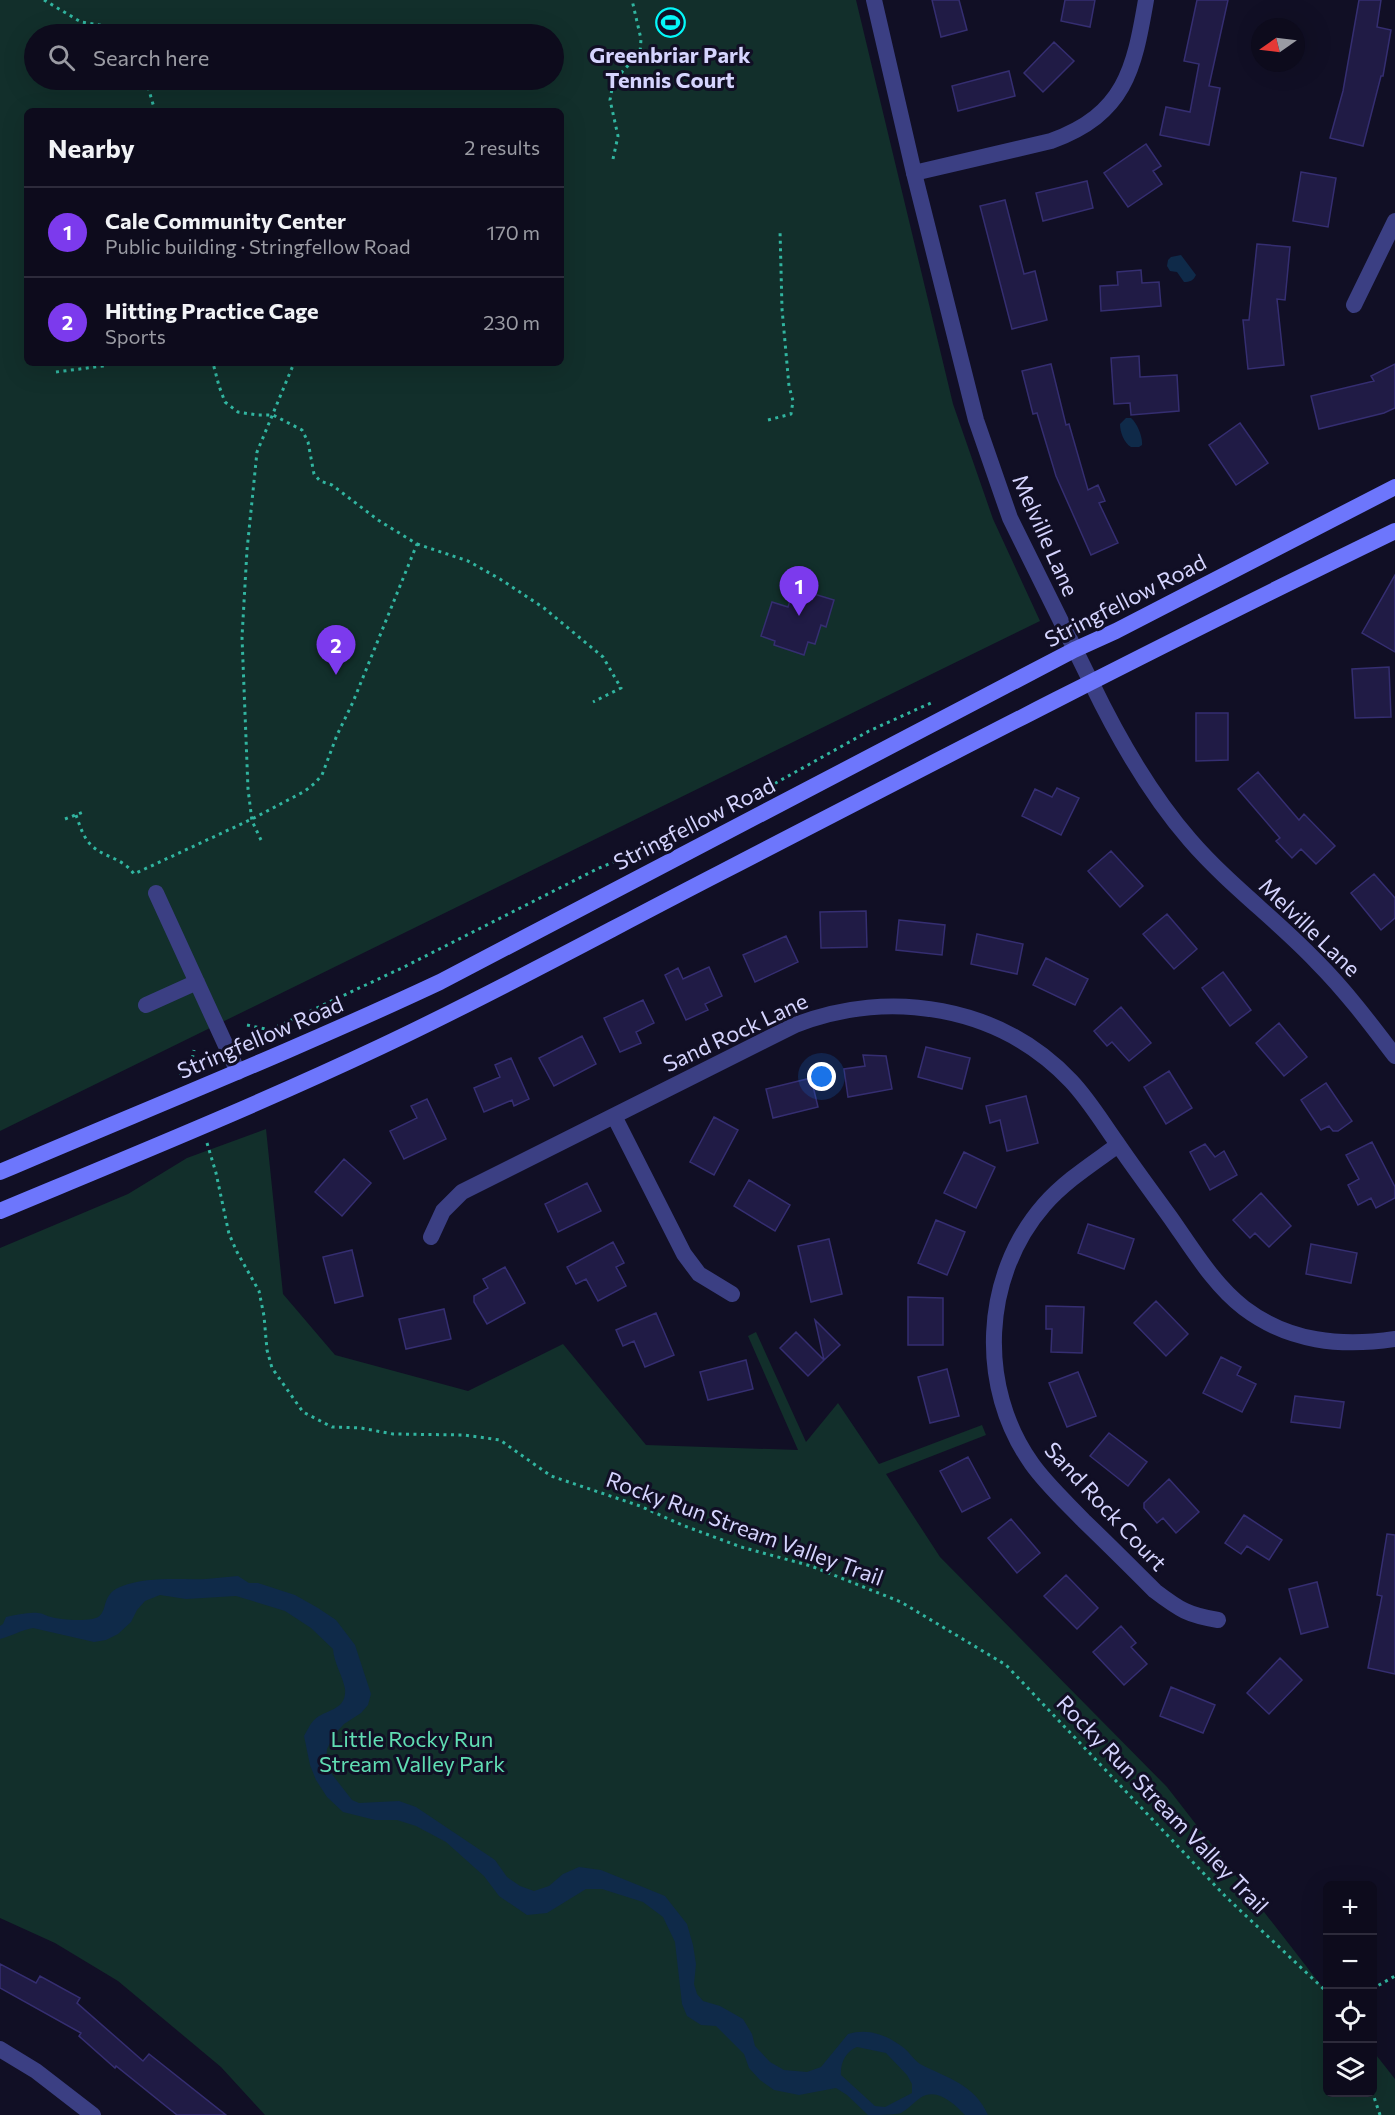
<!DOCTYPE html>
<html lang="en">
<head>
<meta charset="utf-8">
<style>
	body { margin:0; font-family:Commissioner,sans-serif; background:#1b1929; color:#f1f3f6 }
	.controls { position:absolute; right:18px; bottom:18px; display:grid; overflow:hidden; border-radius:9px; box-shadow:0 6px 24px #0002 }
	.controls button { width:54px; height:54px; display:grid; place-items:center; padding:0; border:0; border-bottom:2px solid #2d2b3b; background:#0d0b1c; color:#f1f3f6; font:30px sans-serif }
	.compass { position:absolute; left:1251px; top:18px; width:54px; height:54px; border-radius:50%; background:#0d0b1c; box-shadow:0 6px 24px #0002; rotate:256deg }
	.you { position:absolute; left:822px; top:1077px; width:21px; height:21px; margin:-15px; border:4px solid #fff; border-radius:50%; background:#1a73e8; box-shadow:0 0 0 9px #1a73e833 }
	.badge { display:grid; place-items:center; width:39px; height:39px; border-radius:50%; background:#7c3aed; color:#fff; font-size:20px; font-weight:700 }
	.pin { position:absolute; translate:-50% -50px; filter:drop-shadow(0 2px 3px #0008) }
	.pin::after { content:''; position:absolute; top:32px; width:21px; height:18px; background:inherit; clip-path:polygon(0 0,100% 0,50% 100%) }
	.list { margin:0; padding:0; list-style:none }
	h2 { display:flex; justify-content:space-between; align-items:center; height:78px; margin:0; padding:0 24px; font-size:26px }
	h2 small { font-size:20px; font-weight:400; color:#9a9ba3 }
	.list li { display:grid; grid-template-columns:39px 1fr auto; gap:18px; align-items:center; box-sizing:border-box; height:90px; padding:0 24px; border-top:2px solid #2d2b3b }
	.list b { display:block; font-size:22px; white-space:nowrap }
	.list p { margin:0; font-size:20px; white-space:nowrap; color:#9a9ba3 }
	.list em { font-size:20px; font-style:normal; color:#9a9ba3 }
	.icon { flex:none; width:33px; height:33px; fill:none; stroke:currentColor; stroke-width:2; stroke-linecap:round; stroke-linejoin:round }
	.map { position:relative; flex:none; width:1395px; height:2115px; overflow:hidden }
	.search { position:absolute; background:#0d0b1c; box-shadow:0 6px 24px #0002; left:24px; top:24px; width:540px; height:66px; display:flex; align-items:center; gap:15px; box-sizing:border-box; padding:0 21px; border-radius:33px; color:#9a9ba3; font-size:22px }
	.panel { position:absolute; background:#0d0b1c; box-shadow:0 6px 24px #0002; left:24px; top:108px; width:540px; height:258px; border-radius:9px }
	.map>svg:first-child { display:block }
</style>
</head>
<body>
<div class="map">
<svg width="1395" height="2115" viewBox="0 0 1395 2115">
	<rect width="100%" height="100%" fill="#110f25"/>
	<path fill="#122f2b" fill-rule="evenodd" d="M0,0H856L953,404L993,519L1040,621L0,1131ZM34,34H554V80H34ZM27,111H561V363H27Z
		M266,1129L283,1294L335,1355L468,1391L563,1344L646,1445L798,1450L748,1336L756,1332L806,1442L838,1403L879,1464L982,1425L986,1435L886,1474L940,1557L1167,1787L1327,1993L1328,2092H1372L1373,2051L1395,2079V2115H265L221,2067L118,1981L55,1943L0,1918V1248L128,1194L187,1158Z"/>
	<path fill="#0f2a49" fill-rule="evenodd" d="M1181,255L1196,275C1193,281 1190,282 1184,282L1177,272L1170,271L1167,266L1168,260L1171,257Z
		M1126,418H1131C1137,423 1143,437 1142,445L1139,447H1131C1124,443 1120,432 1120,424Z
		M238,1576L249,1583H258L295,1595L318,1608L336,1620L355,1645L371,1694L368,1705L361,1713L344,1724L334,1735L327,1749L326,1762L331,1773L352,1800L359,1803L399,1801L416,1807L495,1860L507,1877L520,1886L534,1891L549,1886L563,1874L579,1867L601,1870L665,1896L687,1924L693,1945L696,1964L694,1984L697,1994L703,2001L720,2006L743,2019L752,2034L755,2046L770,2062L784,2070L807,2072L821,2067L848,2034C869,2028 887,2035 904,2048C910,2053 914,2060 920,2064C949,2079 974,2084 988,2115H965C953,2103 937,2087 920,2098C913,2103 908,2109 901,2113C893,2115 877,2115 868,2115L847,2095L836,2088L799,2095L774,2090L760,2080L749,2068L744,2054L716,2026L701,2025L687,2016L682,2004L675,1942L663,1917L643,1902L602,1889H586L547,1913L527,1915L499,1896L484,1876L446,1842L416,1826L397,1820H375L343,1812L327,1797L316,1780L310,1765L304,1736C307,1731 310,1724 314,1720C325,1709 347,1711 345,1689C343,1676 334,1664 333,1649L311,1628L285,1611L236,1596L186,1599L160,1595L145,1601L137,1610L131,1622L118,1634L106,1640L94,1642L33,1628C21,1630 12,1636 0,1639V1626L3,1624L6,1617C16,1615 28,1612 38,1613C43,1613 46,1616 51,1617C62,1620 80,1621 92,1619C111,1616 98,1596 120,1587C148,1576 177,1580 206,1579C217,1578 227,1577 238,1576ZM857,2047L886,2053L907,2075L912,2084V2093L885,2107L875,2106L841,2075C840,2063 846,2051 857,2047Z"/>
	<path fill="#201b45" stroke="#352e71" stroke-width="1.5" d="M932,0H959L967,30L941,37Z
		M1065,0H1095L1090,27L1061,21Z
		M1197,0H1228L1209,86L1220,88L1209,145L1160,135L1166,107L1190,112L1199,64L1184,61Z
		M1359,0H1381L1377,27L1391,30L1383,76H1381L1363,146L1330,138L1343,91Z
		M1054,42L1074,61L1043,92L1024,73Z
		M1009,71L1015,96L958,111L952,86Z
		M1146,144L1161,166L1153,171L1162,184L1128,207L1104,173Z
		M1301,172L1336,178L1328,227L1293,221Z
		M1087,181L1093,208L1043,221L1036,193Z
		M1005,200L1024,274L1035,271L1047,320L1012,329L980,206Z
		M1257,244L1290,247L1285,300L1277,299L1284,365L1248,369L1243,320H1249Z
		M1141,270L1142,283L1159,282L1161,306L1101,311L1100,286L1118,285L1117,272Z
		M1139,356L1140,377L1177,375L1179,411L1131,415L1130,403L1114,404L1111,358Z
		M1051,364L1066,425L1069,424L1088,490L1098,485L1105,501L1099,503L1118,543L1091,555L1056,476L1037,413L1033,414L1022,371Z
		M1395,364V408L1384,413L1319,429L1311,396L1374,381L1371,376Z
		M1240,423L1268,463L1236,485L1209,445Z
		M1395,575V652L1362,633Z
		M794,588L834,600L826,627L821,625L815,644L808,642L804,655L774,645L775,641L761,636L772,602L788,607Z
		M1389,667L1391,717L1355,718L1352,669Z
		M1196,713H1228V760L1196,761Z
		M1258,772L1299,820L1304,814L1335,846L1316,864L1301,849L1292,858L1276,841L1280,838L1238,789Z
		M1057,788L1079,798L1061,835L1022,816L1035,789L1052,797Z
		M1111,851L1143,886L1120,907L1088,871Z
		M1374,874L1395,898V918L1381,930L1351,893Z
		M866,911L867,947L821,948L820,912Z
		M1167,914L1197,949L1174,969L1143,934Z
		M899,920L945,925L942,955L896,950Z
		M977,934L1023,944L1017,974L971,964Z
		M786,936L798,962L755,982L743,955Z
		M1046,958L1088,979L1075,1005L1033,985Z
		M709,967L722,996L705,1004L708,1010L686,1020L665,975L678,968L683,979Z
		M1223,972L1251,1010L1230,1026L1202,988Z
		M643,1000L654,1023L636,1032L641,1043L620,1052L604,1018Z
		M1121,1007L1151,1043L1129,1061L1112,1042L1107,1046L1094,1031Z
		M1279,1023L1307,1057L1284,1076L1256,1043Z
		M582,1036L596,1064L554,1086L539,1058Z
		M926,1047L970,1058L962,1089L918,1077Z
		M863,1055L886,1056L892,1089L848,1097L844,1069L865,1066Z
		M511,1058L529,1099L514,1106L512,1100L484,1112L474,1088L500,1077L495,1065Z
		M1169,1071L1192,1108L1166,1124L1144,1087Z
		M811,1078L818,1107L773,1118L766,1089Z
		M1326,1083L1352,1121L1338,1131H1333L1329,1126L1321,1130L1301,1100Z
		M1026,1096L1038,1143L1007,1151L1000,1120L990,1123L986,1106Z
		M427,1099L446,1139L404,1159L390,1131L417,1118L411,1106Z
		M714,1117L738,1130L714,1175L690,1162Z
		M1372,1142L1395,1187V1198L1376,1208L1371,1198L1358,1205L1348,1185L1359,1179L1346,1155Z
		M1205,1144L1215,1157L1224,1151L1237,1175L1210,1190L1190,1152Z
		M964,1152L995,1167L976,1208L944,1193Z
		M344,1159L371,1183L342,1216L315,1192Z
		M749,1180L790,1205L775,1231L734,1206Z
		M587,1183L601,1211L558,1232L545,1204Z
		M1261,1193L1291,1226L1269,1247L1255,1233L1250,1238L1233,1220Z
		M936,1220L965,1232L947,1275L918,1263Z
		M1088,1224L1134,1239L1124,1269L1078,1253Z
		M829,1239L842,1294L811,1302L798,1246Z
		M613,1242L624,1263L616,1267L626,1286L598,1301L586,1279L576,1284L567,1267Z
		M1311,1244L1357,1253L1351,1283L1306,1274Z
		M352,1250L363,1296L335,1303L323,1257Z
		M505,1267L525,1303L487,1324L474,1302V1296L488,1288L483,1279Z
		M908,1297L943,1298V1345H908Z
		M1156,1301L1188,1334L1166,1356L1134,1323Z
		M1046,1306L1084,1307L1082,1353L1051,1352L1052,1329H1046Z
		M444,1309L451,1339L406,1349L399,1319Z
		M656,1313L674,1355L645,1367L634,1341L623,1346L616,1330Z
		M815,1320L840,1345L824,1360Z
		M796,1332L824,1360L808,1376L780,1348Z
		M1221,1357L1241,1367L1237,1375L1256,1384L1242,1412L1203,1393Z
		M746,1360L753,1389L708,1400L700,1372Z
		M947,1369L959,1416L930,1423L918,1377Z
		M1078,1372L1096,1416L1067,1427L1049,1383Z
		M1295,1396L1344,1402L1340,1428L1291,1422Z
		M1109,1433L1147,1462L1128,1486L1090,1456Z
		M968,1457L990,1498L962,1512L940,1471Z
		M1169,1479L1199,1512L1176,1533L1163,1518L1157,1523L1144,1508V1503Z
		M1244,1515L1282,1540L1269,1560L1247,1546L1241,1554L1225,1543Z
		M1011,1519L1040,1553L1017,1573L988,1538Z
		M1387,1534L1395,1535V1674L1368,1668L1382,1596L1377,1595Z
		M1066,1575L1098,1608L1077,1629L1044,1596Z
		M1317,1582L1328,1627L1301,1634L1289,1589Z
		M1121,1626L1136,1643L1131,1647L1147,1664L1124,1685L1093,1652Z
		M1280,1658L1302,1680L1269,1714L1247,1693Z
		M1171,1687L1215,1705L1203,1733L1160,1716Z
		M0,1964L36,1983L40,1976L80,1998L77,2003L143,2061L149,2054L226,2115H177L116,2066L115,2068L79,2036L81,2033L0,1988Z"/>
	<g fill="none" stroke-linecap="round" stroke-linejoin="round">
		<path stroke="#31b5a0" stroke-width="3" stroke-dasharray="3 4.5" stroke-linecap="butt" d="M44,0L81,22L118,28L128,34
			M146,80L155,111
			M613,159L618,136L610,100L612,89L621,73L640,53L641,39L632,0
			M56,372L103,366L113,363
			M768,420L791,414L793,401L789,386L782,309L780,230
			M417,544L468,561L500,579L544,608L603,657L621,688L593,702
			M729,809L869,731L933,702
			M76,815C80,826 83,837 91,845C104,858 122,857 134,874L252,819L305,791L315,783L322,775L337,735L353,702L417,544L378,520L332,485L320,481L314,474L308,442L302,430L273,415H257L238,412L225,402L219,386L213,363
			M65,819L86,811
			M261,840L252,821L248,789L242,637L247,550L257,452L294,363
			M247,1025L270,1030L404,967L597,869L697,826
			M180,1076L191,1065L194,1050
			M207,1143L216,1173L229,1234L237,1252L259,1291L264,1316L267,1350L272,1368L303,1412L332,1427L361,1428L393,1434L464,1435L500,1440L551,1476L640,1506L682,1525L741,1547L811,1566L901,1602L1006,1665L1226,1897L1328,1993
			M1372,1989L1395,1976
			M1372,2091L1380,2115"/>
		<path stroke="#3b3f83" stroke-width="16" d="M914,173L1051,141C1125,114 1134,70 1146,0
			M1354,305L1395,221
			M1091,682C1118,738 1149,793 1190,840C1229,885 1276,919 1316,961C1345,990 1370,1023 1395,1056
			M156,893L238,1072
			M146,1005L197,982
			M614,1116L684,1254L699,1274L732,1294
			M1118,1145C1092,1164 1065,1181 1044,1205C982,1276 977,1387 1032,1464C1047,1485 1066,1502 1084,1521C1108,1544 1132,1568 1155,1591C1180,1610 1188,1615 1218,1620
			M431,1237L443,1211L462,1192L795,1025C890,988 1000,1006 1071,1081C1089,1100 1102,1122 1117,1143C1134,1168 1152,1192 1170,1217C1192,1248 1213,1284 1244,1308C1289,1342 1341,1347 1395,1339
			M0,2049L36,2071L93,2115"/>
		<path stroke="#3b3f83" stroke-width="16" d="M874,0L914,173L976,420L1010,518L1091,682"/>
		<path stroke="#6d76fc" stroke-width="16" d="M0,1172C147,1109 295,1050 440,982L1074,650L1116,631L1395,487
			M0,1211C127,1158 255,1106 380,1047C495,993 607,931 720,873C944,757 1168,641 1395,531"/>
	</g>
	<defs>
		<symbol id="stadium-ring" viewBox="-11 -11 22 22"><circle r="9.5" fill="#110f25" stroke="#05f8f9" stroke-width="1.5"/><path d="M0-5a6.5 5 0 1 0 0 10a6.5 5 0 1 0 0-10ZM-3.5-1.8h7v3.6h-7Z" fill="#05f8f9"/></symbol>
	</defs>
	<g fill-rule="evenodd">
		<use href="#stadium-ring" x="654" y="6" width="33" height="33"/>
	</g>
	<g text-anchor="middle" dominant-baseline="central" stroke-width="6" stroke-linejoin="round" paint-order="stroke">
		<g font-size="22" font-weight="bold" fill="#d5d4fe" stroke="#110f25">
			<text x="670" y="54">Greenbriar Park<tspan x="670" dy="25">Tennis Court</tspan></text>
		</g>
		<g font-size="22" fill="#d5d4fe" stroke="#110f25">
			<text transform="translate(1046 535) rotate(66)">Melville Lane</text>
			<text transform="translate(1125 600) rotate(-27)">Stringfellow Road</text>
			<text transform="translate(694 823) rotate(-27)">Stringfellow Road</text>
			<text transform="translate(1310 927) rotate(44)">Melville Lane</text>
			<text transform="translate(735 1032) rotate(-25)">Sand Rock Lane</text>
			<text transform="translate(260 1037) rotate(-23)">Stringfellow Road</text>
			<text transform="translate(1106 1506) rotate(47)">Sand Rock Court</text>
			<text transform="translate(745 1528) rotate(20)">Rocky Run Stream Valley Trail</text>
			<text transform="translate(1163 1804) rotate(46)">Rocky Run Stream Valley Trail</text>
		</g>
		<g font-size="22" fill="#60ddb3" stroke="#110f25">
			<text x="412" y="1738">Little Rocky Run<tspan x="412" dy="25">Stream Valley Park</tspan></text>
		</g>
	</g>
</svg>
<div class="controls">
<button>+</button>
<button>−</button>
<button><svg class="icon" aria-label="locate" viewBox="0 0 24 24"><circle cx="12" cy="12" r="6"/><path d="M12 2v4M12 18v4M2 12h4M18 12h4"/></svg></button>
<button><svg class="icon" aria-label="layers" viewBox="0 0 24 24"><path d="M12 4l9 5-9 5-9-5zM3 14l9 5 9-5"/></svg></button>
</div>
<svg class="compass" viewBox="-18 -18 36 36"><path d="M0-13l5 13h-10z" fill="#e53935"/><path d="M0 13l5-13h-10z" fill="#9a9ba3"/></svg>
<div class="you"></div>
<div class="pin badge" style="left:799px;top:616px">1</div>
<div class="pin badge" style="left:336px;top:675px">2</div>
<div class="search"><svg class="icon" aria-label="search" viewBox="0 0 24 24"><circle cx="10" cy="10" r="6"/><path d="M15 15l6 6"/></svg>Search here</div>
<section class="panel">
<h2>Nearby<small>2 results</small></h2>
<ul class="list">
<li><span class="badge">1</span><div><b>Cale Community Center</b><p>Public building · Stringfellow Road</p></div><em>170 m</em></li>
<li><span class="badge">2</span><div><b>Hitting Practice Cage</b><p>Sports</p></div><em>230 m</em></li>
</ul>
</section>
</div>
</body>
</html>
